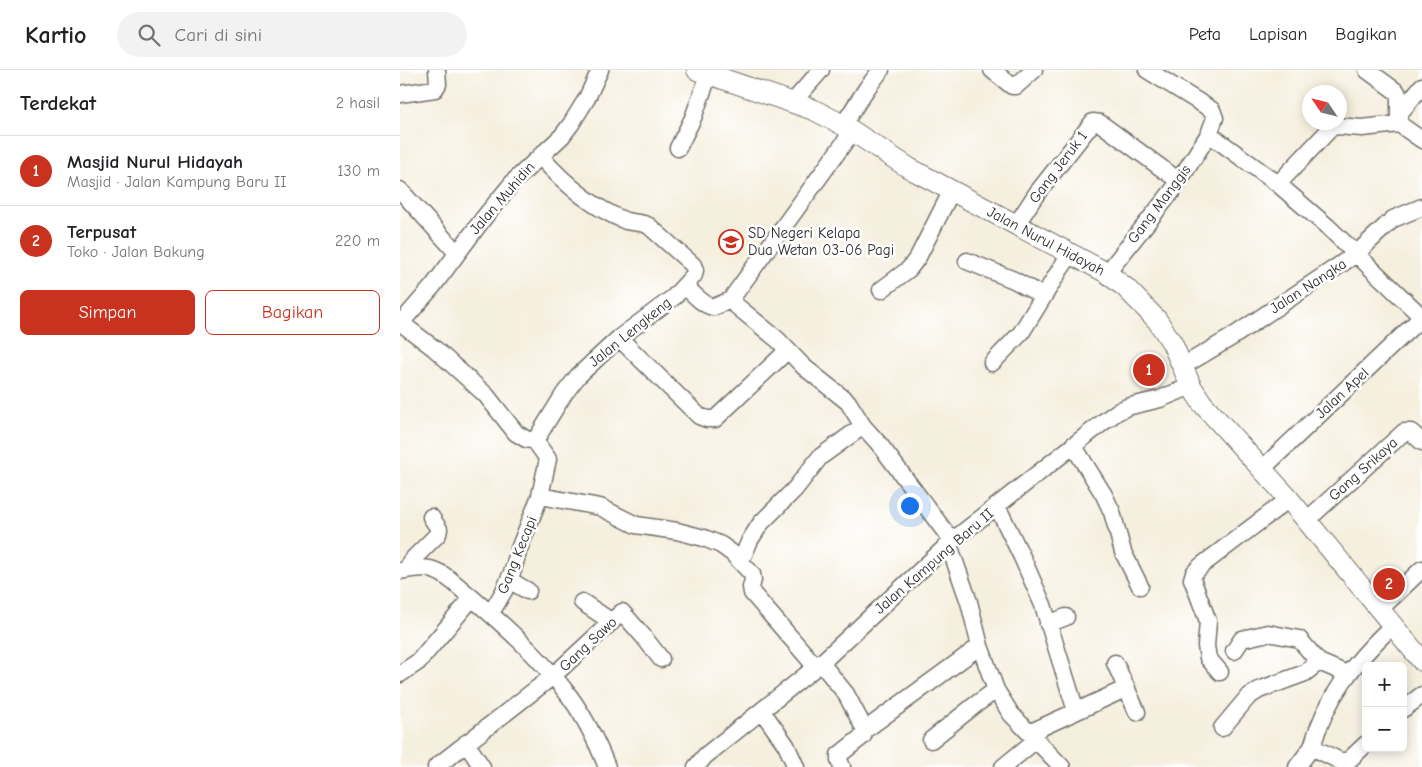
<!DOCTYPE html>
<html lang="id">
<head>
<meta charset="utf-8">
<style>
	body { margin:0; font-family:"Comic Neue",sans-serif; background:#f2f2f2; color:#202124 }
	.controls { position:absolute; right:15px; bottom:15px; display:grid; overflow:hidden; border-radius:8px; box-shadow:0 2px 12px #0003 }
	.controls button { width:45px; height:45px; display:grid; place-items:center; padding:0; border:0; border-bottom:1px solid #e0e0e0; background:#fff; color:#202124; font:25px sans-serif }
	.compass { position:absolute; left:902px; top:15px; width:45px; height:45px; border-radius:50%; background:#fff; box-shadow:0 2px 12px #0003; rotate:305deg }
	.you { position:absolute; left:509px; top:435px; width:18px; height:18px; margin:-12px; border:4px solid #fff; border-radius:50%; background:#1a73e8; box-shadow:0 0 0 8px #1a73e833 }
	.badge { display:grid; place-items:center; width:32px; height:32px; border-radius:50%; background:#c8321e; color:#fff; font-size:16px; font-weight:700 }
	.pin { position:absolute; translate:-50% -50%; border:2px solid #fff; box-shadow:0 1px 5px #0006 }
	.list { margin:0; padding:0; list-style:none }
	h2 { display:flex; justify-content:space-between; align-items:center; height:65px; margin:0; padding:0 20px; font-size:21px }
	h2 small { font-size:16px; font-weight:400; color:#757577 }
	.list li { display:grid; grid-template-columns:32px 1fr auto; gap:15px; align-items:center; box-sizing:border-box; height:70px; padding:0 20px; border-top:1px solid #e0e0e0 }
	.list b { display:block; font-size:19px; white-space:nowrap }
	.list p { margin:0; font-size:16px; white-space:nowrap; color:#757577 }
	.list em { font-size:16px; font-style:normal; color:#757577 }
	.actions { display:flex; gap:10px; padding:15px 20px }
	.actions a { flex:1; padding:11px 0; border:1px solid #c8321e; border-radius:8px; text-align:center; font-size:18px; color:#c8321e }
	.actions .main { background:#c8321e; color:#fff }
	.icon { flex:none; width:28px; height:28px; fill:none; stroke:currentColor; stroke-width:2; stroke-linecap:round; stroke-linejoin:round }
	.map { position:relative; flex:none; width:1022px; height:697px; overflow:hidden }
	header { display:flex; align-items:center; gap:30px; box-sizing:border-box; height:70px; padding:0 25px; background:#fff; border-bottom:1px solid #e0e0e0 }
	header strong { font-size:24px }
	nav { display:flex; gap:28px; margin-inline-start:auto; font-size:18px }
	.search { width:350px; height:45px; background:#f2f2f2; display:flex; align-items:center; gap:12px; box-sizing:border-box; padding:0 18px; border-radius:28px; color:#757577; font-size:19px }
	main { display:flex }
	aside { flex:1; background:#fff }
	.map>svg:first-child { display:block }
</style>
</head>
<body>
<header>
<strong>Kartio</strong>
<div class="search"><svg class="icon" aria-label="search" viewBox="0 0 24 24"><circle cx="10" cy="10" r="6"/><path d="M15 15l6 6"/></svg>Cari di sini</div>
<nav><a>Peta</a><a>Lapisan</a><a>Bagikan</a></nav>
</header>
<main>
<aside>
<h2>Terdekat<small>2 hasil</small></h2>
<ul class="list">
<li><span class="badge">1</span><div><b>Masjid Nurul Hidayah</b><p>Masjid · Jalan Kampung Baru II</p></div><em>130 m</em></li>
<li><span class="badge">2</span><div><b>Terpusat</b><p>Toko · Jalan Bakung</p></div><em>220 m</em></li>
</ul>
<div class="actions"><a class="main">Simpan</a><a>Bagikan</a></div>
</aside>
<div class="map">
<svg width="1022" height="697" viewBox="0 0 1022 697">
	<rect width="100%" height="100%" fill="#fff"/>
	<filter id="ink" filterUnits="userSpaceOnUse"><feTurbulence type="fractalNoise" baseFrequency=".02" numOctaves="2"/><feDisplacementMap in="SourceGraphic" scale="10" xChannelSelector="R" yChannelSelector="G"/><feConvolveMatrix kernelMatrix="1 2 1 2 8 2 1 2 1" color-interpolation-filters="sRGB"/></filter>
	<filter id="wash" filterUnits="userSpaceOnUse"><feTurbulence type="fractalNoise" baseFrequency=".0096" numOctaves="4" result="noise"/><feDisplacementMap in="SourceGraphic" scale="20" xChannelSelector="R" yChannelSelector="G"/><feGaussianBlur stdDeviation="1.12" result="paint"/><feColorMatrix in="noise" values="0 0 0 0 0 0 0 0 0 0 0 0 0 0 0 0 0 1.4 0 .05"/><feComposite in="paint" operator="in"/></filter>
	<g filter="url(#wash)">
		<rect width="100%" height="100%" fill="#f5efde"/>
	</g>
	<g filter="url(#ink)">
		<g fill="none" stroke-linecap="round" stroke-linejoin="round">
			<defs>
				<path id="minor" d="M592,0L612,16H616L634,0
					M747,0L812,40L815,48L809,64
					M967,0L997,22L999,27V54L1022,70
					M0,24L35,19L38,14L37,0
					M393,32L421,0
					M999,44L1022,16
					M443,55L467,18L481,0
					M452,62L334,225L333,233L378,270L404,297L448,332L463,356L480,375L552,471
					M278,78L293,48L309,4
					M878,114L931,58L937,56L962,58L999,54
					M0,120L57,183
					M616,155L637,123L693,52L700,53L779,111
					M567,191L614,210L643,226
					M707,203L773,120L809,64L878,114L928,157L1022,247
					M285,216C293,223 303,236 314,237L333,229
					M481,220L509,199L518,187L552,120
					M1,253L35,279L86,325L116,363L126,369L135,371L148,389L140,426L119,479L113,500L104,521L91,543
					M0,254L33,216L86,145L114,111L162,66L171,54L187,28L200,0
					M219,268L299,346L307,349H315L387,281
					M592,293L621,263L661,198L671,184
					M783,296L832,267L956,184L993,149L1022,137
					M135,371L164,324L178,306L219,268L274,227L294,205L295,200L293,195L249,156C242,152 234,153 226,151C193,138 163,112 140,86
					M673,375L704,425L712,442L723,482L740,516
					M862,399L1022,247
					M140,426L200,437L236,455L277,461L304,468L321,475L332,483L352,504L353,510L351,517L352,523L416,597
					M597,436L622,487L643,535L676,641
					M906,451L1004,362H1011L1022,372
					M549,475L569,532L580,576L596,620L611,644L662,697
					M341,491L350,470L361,453L395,419L420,387L463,356
					M9,499L10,492L38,464L39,459L31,447
					M0,501C10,499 20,497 30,499C46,503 58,517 71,527C106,557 142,589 170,627C186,649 197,672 207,697
					M109,510L128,521
					M182,532L212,552
					M979,540L1022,499
					M648,554L666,547
					M834,581L842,569L868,563L899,569L919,592L947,604
					M421,593L446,624L465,660L463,666L439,685V690L442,697
					M715,593L737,642
					M820,602L808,588L806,576L808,551L792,509L794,503L802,495L889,429
					M0,604L18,592L72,528
					M1003,639L1022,625
					M362,641L386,675L396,697
					M822,658L848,627L859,620L905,603L919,592
					M465,660L580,576
					M629,663L727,618
					M531,670L575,635L596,620
					M66,673L82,697
					M966,674L948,691H940L912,677C926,627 955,591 992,556
					M36,697L153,606L222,542L243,566L261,589
					M296,697L305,686L421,593L552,471L706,350L717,342L727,337L760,329L791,316
					M603,697L636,670
					M897,697L912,677"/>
				<path id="tertiary" d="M297,0L414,40L443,55L509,98L707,203L726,218L757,250L772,273L791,316L802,333L889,429L1022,591"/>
			</defs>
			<use href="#minor" stroke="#72706a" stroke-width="19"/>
			<use href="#tertiary" stroke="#72706a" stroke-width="22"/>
			<use href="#minor" stroke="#fff" stroke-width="16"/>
			<use href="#tertiary" stroke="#fff" stroke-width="20"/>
		</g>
	</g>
	<defs>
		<symbol id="school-ring" viewBox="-11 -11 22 22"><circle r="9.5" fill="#fff" stroke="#c8321e" stroke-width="1.5"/><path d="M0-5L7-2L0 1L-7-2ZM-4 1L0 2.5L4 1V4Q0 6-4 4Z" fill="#c8321e"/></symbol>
	</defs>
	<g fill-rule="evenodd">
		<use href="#school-ring" x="317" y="158" width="28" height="28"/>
	</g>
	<g text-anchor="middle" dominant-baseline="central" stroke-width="5" stroke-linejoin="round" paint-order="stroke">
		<g font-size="15" fill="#2b2b2b" stroke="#fff">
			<text transform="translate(658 97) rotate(-53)">Gang Jeruk 1</text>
			<text transform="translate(102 128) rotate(-49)">Jalan Muhidin</text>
			<text transform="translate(759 134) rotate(-53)">Gang Manggis</text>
			<text transform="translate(646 171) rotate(28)">Jalan Nurul Hidayah</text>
			<text transform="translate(908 216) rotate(-33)">Jalan Nangka</text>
			<text transform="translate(230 262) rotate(-39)">Jalan Lengkeng</text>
			<text transform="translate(942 323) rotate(-43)">Jalan Apel</text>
			<text transform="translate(963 399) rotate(-42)">Gang Srikaya</text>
			<text transform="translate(117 485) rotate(-68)">Gang Kecapi</text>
			<text transform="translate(534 491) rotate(-41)">Jalan Kampung Baru II</text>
			<text transform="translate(188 574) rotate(-43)">Gang Sawo</text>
		</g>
		<g font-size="15" fill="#2b2b2b" stroke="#fff" text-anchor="start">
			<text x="348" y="163">SD Negeri Kelapa<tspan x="348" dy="17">Dua Wetan 03-06 Pagi</tspan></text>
		</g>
	</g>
</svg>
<div class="controls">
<button>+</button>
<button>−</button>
</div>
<svg class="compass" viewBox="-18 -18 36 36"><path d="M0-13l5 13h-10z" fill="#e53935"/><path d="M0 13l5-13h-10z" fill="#757577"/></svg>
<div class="you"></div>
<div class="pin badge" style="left:749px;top:300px">1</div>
<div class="pin badge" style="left:989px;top:514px">2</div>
</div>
</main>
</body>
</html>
